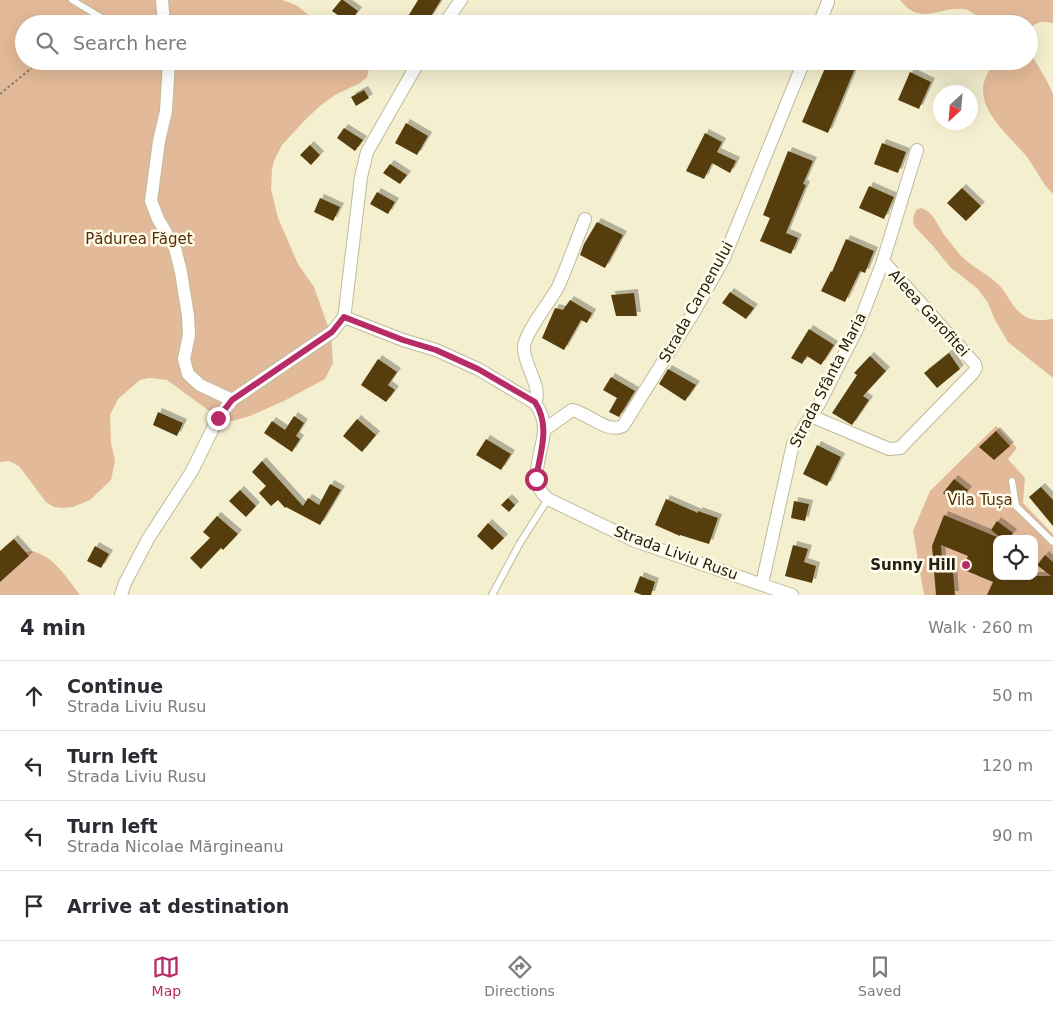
<!DOCTYPE html>
<html lang="en">
<head>
<meta charset="utf-8">
<style>
	body { margin:0; font-family:"DejaVu Sans",sans-serif; background:#f7f7f7; color:#2b2b33 }
	.controls { position:absolute; right:15px; bottom:15px; display:grid; overflow:hidden; border-radius:10px; box-shadow:0 5px 20px #0002 }
	.controls button { width:45px; height:45px; display:grid; place-items:center; padding:0; border:0; border-bottom:1px solid #e1e1e2; background:#fff; color:#2b2b33; font:25px sans-serif }
	.compass { position:absolute; left:933px; top:85px; width:45px; height:45px; border-radius:50%; background:#fff; box-shadow:0 5px 20px #0002; rotate:206deg }
	.stop { position:absolute; width:15px; height:15px; margin:-11px; border:4px solid #b72c66; border-radius:50%; background:#fff }
	.stop.end { background:#b72c66; border-color:#fff; box-shadow:0 1px 5px #0008 }
	.list { margin:0; padding:0; list-style:none }
	h2 { display:flex; justify-content:space-between; align-items:center; height:65px; margin:0; padding:0 20px; font-size:21px }
	h2 small { font-size:16px; font-weight:400; color:#7c7c81 }
	.list li { display:grid; grid-template-columns:32px 1fr auto; gap:15px; align-items:center; box-sizing:border-box; height:70px; padding:0 20px; border-top:1px solid #e1e1e2 }
	.list b { display:block; font-size:19px; white-space:nowrap }
	.list p { margin:0; font-size:16px; white-space:nowrap; color:#7c7c81 }
	.list em { font-size:16px; font-style:normal; color:#7c7c81 }
	.icon { flex:none; width:28px; height:28px; fill:none; stroke:currentColor; stroke-width:2; stroke-linecap:round; stroke-linejoin:round }
	.map { position:relative; flex:none; width:1053px; height:595px; overflow:hidden }
	.search { position:absolute; background:#fff; box-shadow:0 5px 20px #0002; left:15px; right:15px; top:15px; height:55px; display:flex; align-items:center; gap:12px; box-sizing:border-box; padding:0 18px; border-radius:28px; color:#7c7c81; font-size:19px }
	.sheet { height:345px; background:#fff }
	nav { display:flex; justify-content:space-around; align-items:center; box-sizing:border-box; height:70px; border-top:1px solid #e1e1e2; background:#fff; font-size:14px; color:#7c7c81 }
	nav a { display:grid; justify-items:center; gap:2px }
	nav .on { color:#b72c66 }
	.map>svg:first-child { display:block }
</style>
</head>
<body>
<div class="map">
<svg width="1053" height="595" viewBox="0 0 1053 595">
	<defs>
		<filter id="shadow"><feDropShadow dx="4" dy="-4" stdDeviation="0" flood-color="#0004"/></filter>
	</defs>
	<rect width="100%" height="100%" fill="#f4efcf"/>
	<path fill="#e3ba99" fill-rule="evenodd" d="M0,0H282L296,5L320,24H24V61H371L367,77L360,83L335,95L320,106L306,119L282,145L274,161L272,170L271,189L278,218L298,264L314,287L331,335L333,363L325,379L286,400L250,416L232,421L223,419L208,410L167,380L149,378L140,380L118,399L110,415L111,443L115,461L111,480L90,500L73,507L63,508L54,507L46,502L19,466L9,461L0,462Z
		M900,0H1053V23C1043,21 1037,21 1029,29V24C1021,24 992,26 987,23C978,19 974,11 964,9C938,6 921,27 900,0Z
		M1029,51L1046,79L1053,94V194C1042,184 1036,169 1027,157C1011,137 977,112 984,82C986,75 991,68 994,61H1029Z
		M921,208C934,212 937,225 945,236C949,241 953,246 957,251C968,266 986,272 999,285C1008,294 1012,308 1023,315C1032,322 1043,320 1053,319V378L1008,342L995,320L988,303L978,289L950,267L933,246L915,227L913,222L914,215L916,210Z
		M996,426L1017,448L1008,459L1025,478L1023,503L1053,534V595H924L913,531L930,491ZM997,539H1034V576H997Z
		M32,551C54,556 67,578 80,595H0V559Z"/>
	<path fill="#573e0b" filter="url(#shadow)" d="M341,0H343L358,11L349,23L332,11Z
		M418,0H441L426,24H416L407,18Z
		M828,61H858L828,133L802,122Z
		M910,72L931,82L919,109L898,100Z
		M364,90L369,98L356,106L351,97Z
		M406,123L428,136L417,155L395,143Z
		M344,128L363,140L355,151L337,138Z
		M705,133L722,142L717,152L736,161L730,173L712,163L704,179L686,171Z
		M882,143L906,152L898,173L874,164Z
		M310,145L320,155L311,165L300,155Z
		M788,151L813,161L803,184L806,185L786,233L798,238L791,254L760,241L770,218L763,215Z
		M390,164L407,175L400,184L383,173Z
		M869,186L894,197L884,219L859,208Z
		M962,188L981,206L966,221L947,203Z
		M377,192L395,202L388,214L370,204Z
		M320,198L340,207L333,221L314,212Z
		M597,222L623,235L605,268L580,255L584,244Z
		M846,239L874,251L865,273L860,271L845,302L821,291L831,271L832,272Z
		M730,292L754,308L746,319L722,303Z
		M634,293L637,316H616L611,295Z
		M570,300L592,313L587,323L581,320L564,350L542,338L555,308L563,310Z
		M809,329L834,345L821,365L807,356L802,364L791,358Z
		M949,353L960,369L937,388L924,373Z
		M870,356L886,371L863,396L869,400L852,425L832,413L857,375L854,373Z
		M378,359L397,372L388,385L395,390L386,402L361,385Z
		M668,369L696,385L685,401L659,384Z
		M611,377L635,391L619,417L609,412L617,398L603,390Z
		M158,412L183,423L177,436L153,425Z
		M294,416L304,423L296,436L300,439L292,452L264,433L272,421L285,430Z
		M357,419L376,435L362,452L343,436Z
		M996,431L1010,446L994,460L979,447Z
		M486,439L511,454L501,470L476,455Z
		M817,445L841,457L827,486L803,474Z
		M262,461L303,506L308,498L319,505L330,484L341,490L320,525L286,507L285,508L278,500L271,506L259,493L266,486L252,472Z
		M954,479L968,490L958,504L943,493Z
		M1041,487L1053,500V526L1029,497Z
		M240,490L256,506L246,517L229,501Z
		M508,498L515,505L509,512L501,505Z
		M666,499L698,513V511L718,518L709,544L680,535V536L655,525Z
		M794,501L809,504L805,521L791,518Z
		M944,515L997,537V576H1051L1037,565L1045,555L1053,562V595H987L993,582L962,569L968,556L941,545L943,572L953,571L955,595H936L932,546Z
		M217,516L238,534L223,550L221,548L201,569L190,558L210,538L203,532Z
		M997,521L1013,533L1008,539H1002L991,530Z
		M488,523L504,538L492,550L477,536Z
		M14,539L29,556L0,582V551Z
		M793,545L808,549L804,562L816,566L812,583L785,576Z
		M95,546L109,554L101,568L87,561Z
		M640,576L655,582L651,595H642L634,592Z"/>
	<g fill="none" stroke-linecap="round" stroke-linejoin="round">
		<defs>
			<path id="lane" d="M72,0L112,24
				M1012,481L1016,506L1053,542
				M492,595L520,543L548,499"/>
			<path id="street" d="M162,0L164,24
				M444,24L461,0
				M819,24L828,2
				M169,61L166,111L159,141L151,201L158,219L175,248L181,272L188,316L189,335L184,359L188,374L200,385L232,400
				M344,317L403,340L436,350L478,369L535,403C540,410 544,419 544,428C544,453 525,480 548,499L635,541L792,595
				M535,403C543,387 523,365 524,347C525,332 550,302 558,287C568,265 576,241 585,219
				M811,416L889,449L900,448L973,373L976,368L975,364L883,261
				M544,430L572,410C588,413 607,434 623,426L694,312L724,258L804,61
				M762,584L793,444L819,404L857,329L882,264L917,150
				M121,595L125,583L148,539L192,471L218,418L232,400L332,332L344,317L345,311L361,177L367,152L419,61"/>
		</defs>
		<use href="#lane" stroke="#bfba9b" stroke-width="8"/>
		<use href="#street" stroke="#bfba9b" stroke-width="14"/>
		<path stroke="#827f6a" stroke-width="2" stroke-dasharray="2.5 2.5" stroke-linecap="butt" d="M0,94L40,61"/>
		<use href="#lane" stroke="#fff" stroke-width="6"/>
		<use href="#street" stroke="#fff" stroke-width="12"/>
	</g>
	<g fill="none" stroke-linecap="round" stroke-linejoin="round">
		<path stroke="#b72c66" stroke-width="6" d="M218,418L232,400L332,332L344,317L403,340L436,350L478,369L535,402C551,427 540,452 536,479"/>
	</g>
	<circle fill="#b72c66" stroke="#fffce9" stroke-width="2" cx="966" cy="565" r="5"/>
	<g text-anchor="middle" dominant-baseline="central" stroke-width="5" stroke-linejoin="round" paint-order="stroke">
		<g font-size="15" fill="#542e0a" stroke="#fffce9">
			<text x="139" y="239">Pădurea Făget</text>
			<text x="980" y="500">Vila Tușa</text>
		</g>
		<g font-size="15" fill="#232115" stroke="#fffce9">
			<text transform="translate(696 302) rotate(-61)">Strada Carpenului</text>
			<text transform="translate(929 313) rotate(48)">Aleea Garofitei</text>
			<text transform="translate(828 380) rotate(-63)">Strada Sfânta Maria</text>
			<text transform="translate(676 553) rotate(20)">Strada Liviu Rusu</text>
		</g>
		<g font-size="15" font-weight="bold" fill="#232115" stroke="#fffce9" text-anchor="end">
			<text x="956" y="565">Sunny Hill</text>
		</g>
	</g>
</svg>
<div class="controls">
<button><svg class="icon" aria-label="locate" viewBox="0 0 24 24"><circle cx="12" cy="12" r="6"/><path d="M12 2v4M12 18v4M2 12h4M18 12h4"/></svg></button>
</div>
<svg class="compass" viewBox="-18 -18 36 36"><path d="M0-13l5 13h-10z" fill="#e53935"/><path d="M0 13l5-13h-10z" fill="#7c7c81"/></svg>
<div class="stop" style="left:536px;top:479px"></div>
<div class="stop end" style="left:218px;top:418px"></div>
<div class="search"><svg class="icon" aria-label="search" viewBox="0 0 24 24"><circle cx="10" cy="10" r="6"/><path d="M15 15l6 6"/></svg>Search here</div>
</div>
<section class="sheet">
<h2>4 min<small>Walk · 260 m</small></h2>
<ul class="list">
<li><svg class="icon" aria-label="ahead" viewBox="0 0 24 24"><path d="M12 20V5M6 11l6-6 6 6"/></svg><div><b>Continue</b><p>Strada Liviu Rusu</p></div><em>50 m</em></li>
<li><svg class="icon" aria-label="left" viewBox="0 0 24 24"><path d="M17 20v-9H6M10 6l-5 5 5 5"/></svg><div><b>Turn left</b><p>Strada Liviu Rusu</p></div><em>120 m</em></li>
<li><svg class="icon" aria-label="left" viewBox="0 0 24 24"><path d="M17 20v-9H6M10 6l-5 5 5 5"/></svg><div><b>Turn left</b><p>Strada Nicolae Mărgineanu</p></div><em>90 m</em></li>
<li><svg class="icon" aria-label="arrive" viewBox="0 0 24 24"><path d="M6 21V4h12l-3 4 3 4H6"/></svg><div><b>Arrive at destination</b></div></li>
</ul>
</section>
<nav>
<a class="on"><svg class="icon" aria-label="map" viewBox="0 0 24 24"><path d="M3 6l6-2 6 2 6-2v14l-6 2-6-2-6 2zM9 4v14M15 6v14"/></svg>Map</a>
<a><svg class="icon" aria-label="directions" viewBox="0 0 24 24"><path d="M12 3l9 9-9 9-9-9zM9 14v-3h6M13 9l2 2-2 2"/></svg>Directions</a>
<a><svg class="icon" aria-label="saved" viewBox="0 0 24 24"><path d="M7 4h10v16l-5-4-5 4z"/></svg>Saved</a>
</nav>
</body>
</html>
